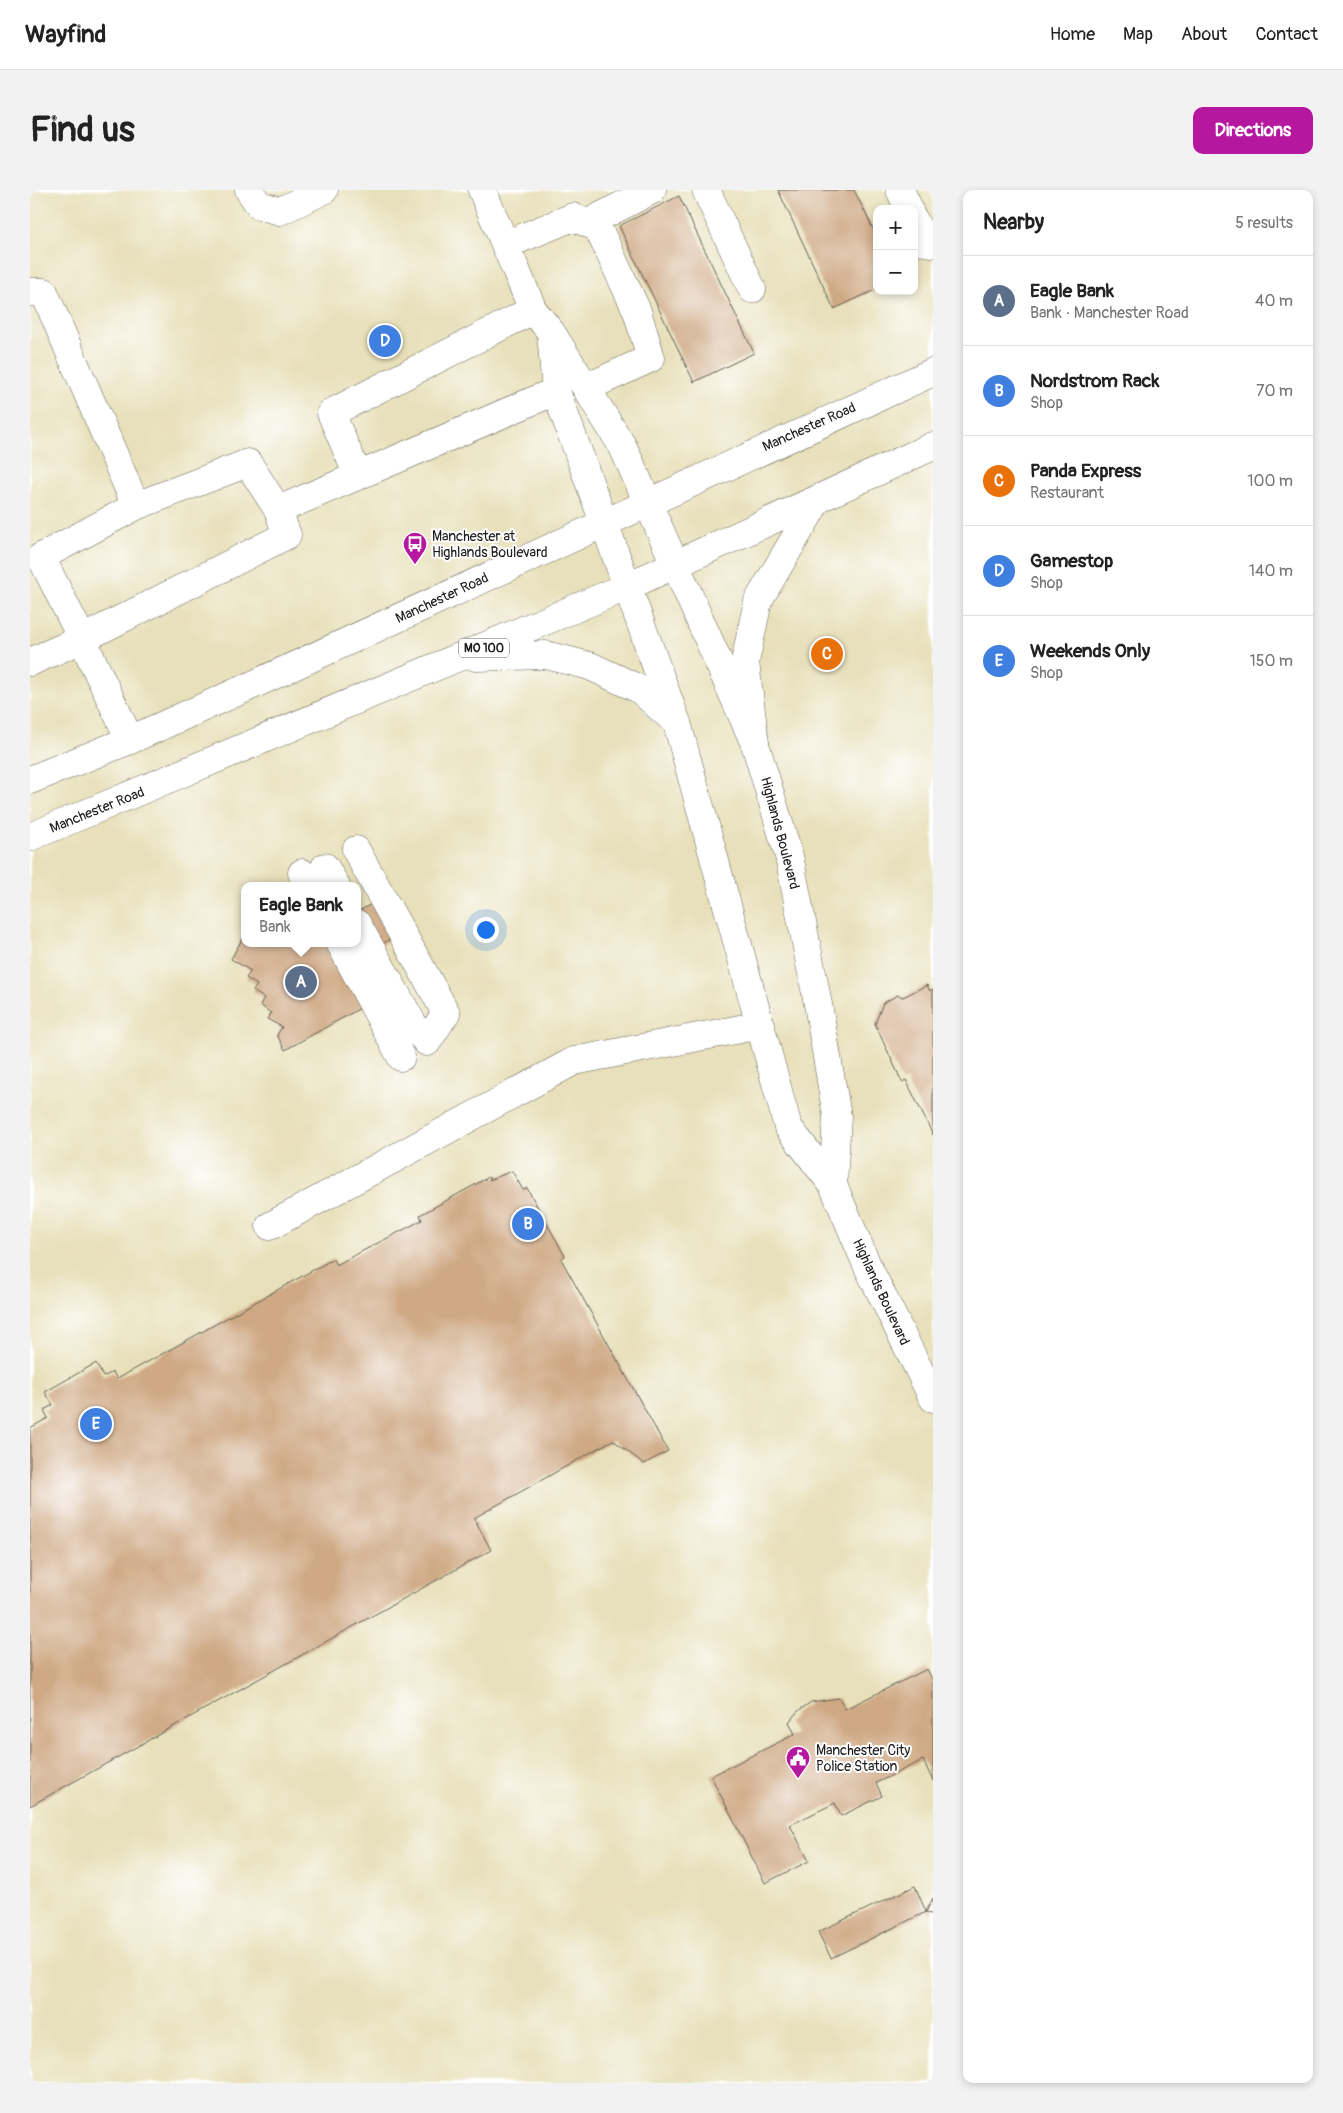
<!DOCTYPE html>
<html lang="en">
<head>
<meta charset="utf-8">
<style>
	body { margin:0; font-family:Pangolin,sans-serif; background:#f2f2f2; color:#222 }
	.controls { position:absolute; right:15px; top:15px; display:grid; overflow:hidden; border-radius:10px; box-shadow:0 2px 8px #0003 }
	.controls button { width:45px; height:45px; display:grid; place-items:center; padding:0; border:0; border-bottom:1px solid #e0e0e0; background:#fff; color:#222; font:25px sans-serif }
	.you { position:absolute; left:455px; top:739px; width:18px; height:18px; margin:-12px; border:4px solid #fff; border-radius:50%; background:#1a73e8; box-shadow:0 0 0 8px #1a73e833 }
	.badge { display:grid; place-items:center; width:32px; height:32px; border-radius:50%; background:#b5179e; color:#fff; font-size:16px; font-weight:700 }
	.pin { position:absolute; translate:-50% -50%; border:2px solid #fff; box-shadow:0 1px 5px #0006 }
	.popup { position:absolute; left:211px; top:692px; width:120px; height:65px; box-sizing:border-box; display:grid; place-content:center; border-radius:10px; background:#fff; filter:drop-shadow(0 1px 4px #0005); font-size:16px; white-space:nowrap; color:#767676 }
	.popup b { font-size:19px; color:#222 }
	.popup::after { content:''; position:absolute; left:50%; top:100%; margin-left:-10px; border:10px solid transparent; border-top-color:#fff }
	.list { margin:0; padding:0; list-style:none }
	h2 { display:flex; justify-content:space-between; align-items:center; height:65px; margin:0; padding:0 20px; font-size:21px }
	h2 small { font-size:16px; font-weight:400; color:#767676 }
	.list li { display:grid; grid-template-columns:32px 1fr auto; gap:15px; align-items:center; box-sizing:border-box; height:90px; padding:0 20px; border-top:1px solid #e0e0e0 }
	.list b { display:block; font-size:19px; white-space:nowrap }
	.list p { margin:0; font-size:16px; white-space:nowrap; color:#767676 }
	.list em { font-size:16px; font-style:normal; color:#767676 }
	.map { position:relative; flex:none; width:903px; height:1893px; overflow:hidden; border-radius:10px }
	header { display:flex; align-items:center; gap:30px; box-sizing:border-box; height:70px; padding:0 25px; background:#fff; border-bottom:1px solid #e0e0e0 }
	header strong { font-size:24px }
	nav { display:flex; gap:28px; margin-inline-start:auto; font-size:18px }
	.intro { display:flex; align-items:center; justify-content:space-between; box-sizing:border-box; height:120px; padding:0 30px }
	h1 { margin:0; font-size:35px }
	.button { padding:12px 22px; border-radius:10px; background:#b5179e; color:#fff; font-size:18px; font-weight:700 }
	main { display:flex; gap:30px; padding:0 30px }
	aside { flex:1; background:#fff; border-radius:10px; box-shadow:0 2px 8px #0003 }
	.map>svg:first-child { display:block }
</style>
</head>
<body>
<header>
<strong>Wayfind</strong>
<nav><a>Home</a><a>Map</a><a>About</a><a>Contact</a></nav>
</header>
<div class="intro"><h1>Find us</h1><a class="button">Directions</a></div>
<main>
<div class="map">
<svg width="903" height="1893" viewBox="0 0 903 1893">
	<rect width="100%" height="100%" fill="#fff"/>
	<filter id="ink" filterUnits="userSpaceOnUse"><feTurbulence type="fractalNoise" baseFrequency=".02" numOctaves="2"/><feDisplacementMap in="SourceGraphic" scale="10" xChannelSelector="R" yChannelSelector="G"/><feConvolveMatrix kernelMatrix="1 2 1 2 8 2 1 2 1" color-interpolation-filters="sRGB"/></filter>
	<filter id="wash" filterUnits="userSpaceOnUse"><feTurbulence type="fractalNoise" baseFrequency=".0096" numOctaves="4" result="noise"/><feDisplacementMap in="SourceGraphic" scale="20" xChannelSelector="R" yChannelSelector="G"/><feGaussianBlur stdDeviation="1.12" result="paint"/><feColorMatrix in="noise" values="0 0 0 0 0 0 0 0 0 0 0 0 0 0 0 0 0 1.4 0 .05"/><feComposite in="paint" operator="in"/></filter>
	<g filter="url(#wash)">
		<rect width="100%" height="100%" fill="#e8e0ba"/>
		<g id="blocks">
			<path fill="#cfa984" d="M748,0H824L847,47V99L804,119Z
				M649,6L724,163L664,192L589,36Z
				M356,706L375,741L312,776L334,816L255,860L247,845L252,837L237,829L241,823L230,815L234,808L223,801L227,795L216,788L221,781L201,769L215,744V753H327V722Z
				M897,795L900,801L903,799V945L876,890L872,892L845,834L853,813L868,805L873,807Z
				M482,981L493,1000L497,998L535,1066L531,1069L638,1261L614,1274L583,1250L444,1328L461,1360L0,1616V1238L18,1228L14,1220L23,1215L15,1202L66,1173L73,1187L83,1182L87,1189L303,1069L306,1075L392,1030L390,1025L459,987L460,990Z
				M897,1479L903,1491V1591L893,1570L846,1593L852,1606L811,1626L805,1613L760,1635L779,1671L735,1693L681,1586L765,1544L759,1532L767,1522L781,1512L809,1508L815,1519Z
				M885,1696L896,1722L903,1708V1725L896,1722L801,1768L788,1742Z"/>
		</g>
	</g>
	<g filter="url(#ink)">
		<use href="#blocks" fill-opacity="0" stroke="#636153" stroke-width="1"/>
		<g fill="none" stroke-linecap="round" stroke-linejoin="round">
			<defs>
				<path id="minor" d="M219,0L229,15L250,21L294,0
					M452,0L503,120L521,142L593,257L725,554L759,666L788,814L807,926L803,995
					M676,0L722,99
					M870,0L879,19
					M884,30L895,52L903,53
					M558,33L622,0
					M475,55L543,27L568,38L607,121L621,168L556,198
					M0,102H14L106,316L218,273L248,320
					M521,142L526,201L647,533L758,937L803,995L837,1075L903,1208
					M328,286L301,223L503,120
					M0,472L52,449L11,367L106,316
					M100,550L52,449L257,345L248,320L526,201
					M326,660L416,823L397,852L387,841L327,734
					M295,677L306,696
					M272,683L279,696
					M310,753L371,867
					M240,1036L544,871L731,835"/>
				<path id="major" d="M446,467L516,465L560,476L609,499L647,533
					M725,554L715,472L728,411L788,309
					M0,590L100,550L216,498L903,182
					M0,647L596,397L903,256"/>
			</defs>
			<use href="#minor" stroke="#636153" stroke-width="29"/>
			<use href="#major" stroke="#636153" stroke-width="29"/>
			<use href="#minor" stroke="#fff" stroke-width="28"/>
			<use href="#major" stroke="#fff" stroke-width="28"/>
		</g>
	</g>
	<defs>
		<symbol id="bus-pin" viewBox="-11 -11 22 30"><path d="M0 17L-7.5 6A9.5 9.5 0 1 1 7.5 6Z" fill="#b5179e" stroke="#fff"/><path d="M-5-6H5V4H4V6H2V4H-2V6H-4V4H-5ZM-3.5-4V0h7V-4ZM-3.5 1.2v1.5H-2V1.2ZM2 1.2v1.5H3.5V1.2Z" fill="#fff"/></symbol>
		<symbol id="civic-pin" viewBox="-11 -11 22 30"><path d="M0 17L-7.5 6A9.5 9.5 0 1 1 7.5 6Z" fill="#b5179e" stroke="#fff"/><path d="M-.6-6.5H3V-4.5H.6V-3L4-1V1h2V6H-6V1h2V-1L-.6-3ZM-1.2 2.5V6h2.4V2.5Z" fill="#fff"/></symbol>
	</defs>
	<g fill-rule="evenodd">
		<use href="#bus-pin" x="371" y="340" width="28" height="38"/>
		<use href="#civic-pin" x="754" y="1554" width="28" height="38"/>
	</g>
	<g text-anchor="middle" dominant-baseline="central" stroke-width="4" stroke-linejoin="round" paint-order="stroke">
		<rect fill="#fff" stroke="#606060" stroke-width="1" x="429" y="448.5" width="50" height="19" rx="4"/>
		<g font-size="12" font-weight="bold" fill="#1c1c1c">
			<text x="454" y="458">MO 100</text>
		</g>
		<g font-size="14" fill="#1c1c1c" stroke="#fff">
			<text transform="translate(779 237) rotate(-24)">Manchester Road</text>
			<text transform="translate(412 408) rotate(-25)">Manchester Road</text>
			<text transform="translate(67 620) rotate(-22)">Manchester Road</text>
			<text transform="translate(750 643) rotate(75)">Highlands Boulevard</text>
			<text transform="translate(851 1102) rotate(65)">Highlands Boulevard</text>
		</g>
		<g font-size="14" fill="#1c1c1c" stroke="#fff" text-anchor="start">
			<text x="402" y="346">Manchester at<tspan x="402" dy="16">Highlands Boulevard</tspan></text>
			<text x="786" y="1560">Manchester City<tspan x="786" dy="16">Police Station</tspan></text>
		</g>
	</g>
</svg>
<div class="controls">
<button>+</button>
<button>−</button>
</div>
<div class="you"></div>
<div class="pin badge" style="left:271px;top:792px;background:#5c6f8a">A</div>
<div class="popup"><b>Eagle Bank</b>Bank</div>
<div class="pin badge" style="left:498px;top:1034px;background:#3f7fe0">B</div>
<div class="pin badge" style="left:797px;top:464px;background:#e8710a">C</div>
<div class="pin badge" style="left:355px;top:151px;background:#3f7fe0">D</div>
<div class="pin badge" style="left:66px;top:1234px;background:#3f7fe0">E</div>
</div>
<aside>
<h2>Nearby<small>5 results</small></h2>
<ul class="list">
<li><span class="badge" style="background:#5c6f8a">A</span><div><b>Eagle Bank</b><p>Bank · Manchester Road</p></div><em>40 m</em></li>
<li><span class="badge" style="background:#3f7fe0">B</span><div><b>Nordstrom Rack</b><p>Shop</p></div><em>70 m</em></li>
<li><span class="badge" style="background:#e8710a">C</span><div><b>Panda Express</b><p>Restaurant</p></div><em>100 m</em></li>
<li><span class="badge" style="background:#3f7fe0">D</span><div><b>Gamestop</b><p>Shop</p></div><em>140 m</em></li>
<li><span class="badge" style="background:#3f7fe0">E</span><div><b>Weekends Only</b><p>Shop</p></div><em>150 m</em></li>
</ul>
</aside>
</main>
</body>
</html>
